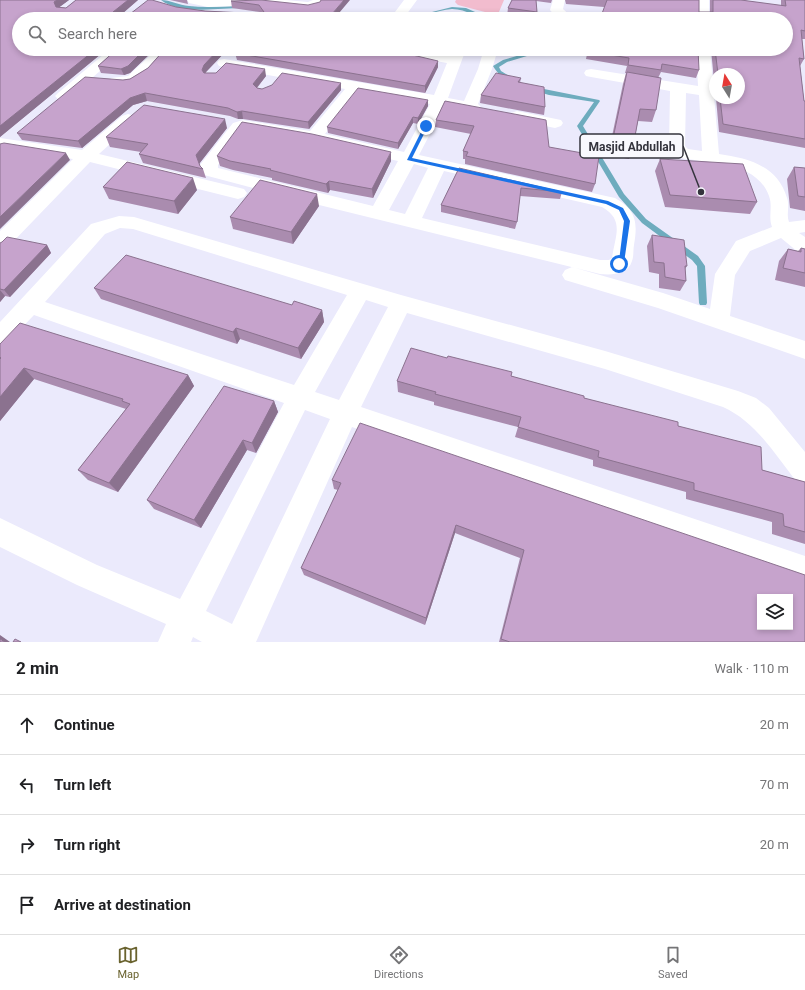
<!DOCTYPE html>
<html lang="en">
<head>
<meta charset="utf-8">
<style>
	body { margin:0; font-family:Roboto,sans-serif; background:#f2f2f2; color:#202124 }
	.controls { position:absolute; right:12px; bottom:12px; display:grid; overflow:hidden; border-radius:0px; box-shadow:0 2px 6px #0003 }
	.controls button { width:36px; height:36px; display:grid; place-items:center; padding:0; border:0; border-bottom:1px solid #e0e0e0; background:#fff; color:#202124; font:20px sans-serif }
	.compass { position:absolute; left:709px; top:68px; width:36px; height:36px; border-radius:50%; background:#fff; box-shadow:0 2px 6px #0003; rotate:349deg }
	.stop { position:absolute; width:12px; height:12px; margin:-9px; border:3px solid #1a73e8; border-radius:50%; background:#fff }
	.stop.end { background:#1a73e8; border-color:#fff; box-shadow:0 1px 4px #0008 }
	.list { margin:0; padding:0; list-style:none }
	h2 { display:flex; justify-content:space-between; align-items:center; height:52px; margin:0; padding:0 16px; font-size:17px }
	h2 small { font-size:13px; font-weight:400; color:#757577 }
	.list li { display:grid; grid-template-columns:26px 1fr auto; gap:12px; align-items:center; box-sizing:border-box; height:60px; padding:0 16px; border-top:1px solid #e0e0e0 }
	.list b { display:block; font-size:15px; white-space:nowrap }
	.list em { font-size:13px; font-style:normal; color:#757577 }
	.icon { flex:none; width:22px; height:22px; fill:none; stroke:currentColor; stroke-width:2; stroke-linecap:round; stroke-linejoin:round }
	.map { position:relative; flex:none; width:805px; height:642px; overflow:hidden }
	.search { position:absolute; background:#fff; box-shadow:0 2px 6px #0003; left:12px; right:12px; top:12px; height:44px; display:flex; align-items:center; gap:10px; box-sizing:border-box; padding:0 14px; border-radius:22px; color:#757577; font-size:15px }
	.sheet { height:292px; background:#fff }
	nav { display:flex; justify-content:space-around; align-items:center; box-sizing:border-box; height:56px; border-top:1px solid #e0e0e0; background:#fff; font-size:11px; color:#757577 }
	nav a { display:grid; justify-items:center; gap:2px }
	nav .on { color:#6a632f }
	.map>svg:first-child { display:block }
</style>
</head>
<body>
<div class="map">
<svg width="805" height="642" viewBox="0 0 805 642">
	<rect width="100%" height="100%" fill="#ebeafc"/>
	<path fill="#f2bcce" d="M456,0H504L496,19L485,12L458,5L455,2Z"/>
	<g fill="none" stroke-linecap="round" stroke-linejoin="round">
		<path fill="#6eacbe" fill-rule="evenodd" d="M161,0C170,0 179,5 189,6C207,8 225,6 243,6L245,7L243,8C219,8 180,15 161,0Z
			M452,7L466,8L491,19C478,19 467,9 452,9C436,10 420,19 404,19Z
			M541,49H550L507,62L499,67L501,71L514,79V81C505,81 497,73 493,66L503,60Z
			M534,87L599,100L600,101L583,126L624,194L646,219L698,256L705,266L707,303L706,305H700L699,303L697,266L692,260L642,223L619,197L577,126L594,102L549,95L532,90V88Z"/>
		<path fill="#fff" fill-rule="evenodd" d="M187,0H286L308,2L313,0H326L320,7L308,10L262,5L208,7L189,3Z
			M404,0H417L406,15H396L395,12Z
			M553,0H565L563,9L574,19H558L550,10Z
			M697,0H709V19H697Z
			M110,49H125L68,99H58L55,96L58,93Z
			M384,49H415L450,55L452,49H466L448,98L464,101L478,69L484,49H498L492,69L478,104L481,107L479,110L473,112L444,107L419,155L615,198C636,210 638,222 634,245C633,250 634,256 632,261C628,275 612,275 600,274L307,202L204,175L200,165L233,123L243,120L310,131L345,89L224,67L219,66L217,63L219,60L224,59L434,95L447,63L391,53L386,52ZM358,91L430,104L404,152L325,134ZM244,130L314,142L398,161L373,206L218,168V165ZM414,164L428,168L405,214L389,210ZM444,171L602,207C625,220 615,236 612,258L609,260H600L422,218Z
			M696,49H710L719,154C748,158 778,166 787,198C790,206 786,214 789,222L805,220V232L799,233L805,237V254L798,252L781,238L750,251L735,275L730,316L805,341V359L658,308L565,280L562,275L565,270L572,267L663,293L710,309L715,274L736,241L772,227C768,216 773,207 769,196C756,160 707,164 676,157L669,146L670,91L591,77L586,76L584,73L586,70L591,69L698,86ZM686,93L699,95L702,151L688,149L685,146Z
			M160,50L165,51L167,54L137,83L116,85L111,84L109,81L111,78L128,76L155,51Z
			M517,111L561,120L563,123L561,126L555,128L511,119L509,116L511,113Z
			M128,114L134,116L136,119L134,122L99,154L244,189L247,193L244,197L238,199L90,162L7,248L0,250V231L73,159L0,148V138L82,150L122,116Z
			M119,216L134,217L401,295L605,351L738,391L756,398L769,408L805,452V484L796,481C774,453 756,422 723,407L605,369L407,313L361,407L805,556V586L352,427L256,642H202L193,637L191,642H158L166,624L77,585L0,547V518L97,565L180,599L284,403L34,315L8,342L0,345V322L91,224ZM120,228L133,229L347,295L294,385L45,302L105,234ZM366,300L388,307L339,400L315,392ZM305,410L330,419L232,624L206,611Z"/>
	</g>
	<path fill="#aa8caf" d="M0,0H69L59,7L66,8L76,0H138L122,14H130L176,7L205,11L262,14L260,12L232,8L231,1L338,14L19,19L107,49L0,137Z
		M170,0H187L188,4Z
		M512,0H552L551,3L536,1L537,12L536,19L507,16L508,8Z
		M565,0H699V12H710V0H741L781,6V0H805V39H802L804,59L800,66L804,101H805V148L719,132L716,98H739V74H715V92L711,49H786L604,7L566,4Z
		M117,49H228L205,73L266,76L257,88L262,89L341,90L309,129L243,119H238L230,116L147,101L133,105L82,148L22,140L17,133L123,80L130,79L148,68L164,50H154L130,73L124,75L101,73L98,66Z
		M588,49L699,70L696,78L661,72L658,78L656,110L652,122L638,121L633,147L629,159L608,155L623,84L626,73H625L627,66L586,59Z
		M235,53L438,61V67L425,93L237,60Z
		M521,78L520,83L545,107L544,115L480,103L481,95Z
		M428,100V106L418,124L413,123L398,149L328,133L327,127Z
		M445,101L549,147L595,184L592,192L465,164V159H463V151L471,134L435,127L436,120Z
		M227,128L199,164L200,166L203,169L206,178L143,163L139,154L141,152L110,147L106,137Z
		M217,156L391,161L373,198L330,190L328,193L272,180V178L233,170L220,166Z
		M660,159L757,202L750,214L665,207L655,171Z
		M794,167L805,168V211L790,208L787,179Z
		M459,168L562,192L560,199L520,196L517,222L515,229L441,212V205Z
		M103,187L197,190L178,214L109,199Z
		M319,206L293,244L233,229L230,217Z
		M652,235L687,266L685,269L686,281L680,291L659,288V274L649,272L647,246Z
		M0,243L47,245L51,253L10,297L5,296L0,302Z
		M801,248L805,249V287L775,280L779,261L788,249L798,251Z
		M94,288L292,305L322,310L324,322L301,359L240,339L237,344L101,299Z
		M0,344L188,375L194,386L118,492L88,480L78,470L126,409L34,379L0,421Z
		M511,376L584,398L678,426L762,470L805,482V544L772,534V522L686,499V492L593,466V460L515,437L518,427L434,405V402L398,392L397,381Z
		M274,401L278,412L256,453L247,450L201,528L154,509L147,500Z
		M332,480L805,642H499L520,558L455,533L425,625L304,575L301,568L338,490L334,489Z"/>
	<path fill="#8b728f" d="M57,0H69L57,9L59,14L54,2Z
		M128,0H138L116,19L113,12Z
		M344,0H350L334,19L332,14Z
		M96,49H107L0,137V126Z
		M145,49H154V50L130,73L124,75L121,69Z
		M219,49H228L206,72L204,77L202,70L204,65Z
		M438,61V67L425,93V86Z
		M265,69L266,76L254,91L253,84Z
		M341,83V90L309,129L308,122Z
		M145,93L147,101L133,105L82,148L78,141L130,98Z
		M428,100V106L418,124V118Z
		M242,111L243,119H238L237,112Z
		M413,117V123L398,149V143Z
		M225,119L227,128L199,164L196,155Z
		M391,152V161L373,198L372,189Z
		M66,153L70,160L0,229V217Z
		M193,178L197,190L178,214L174,201Z
		M329,181L330,190L328,193L326,184Z
		M317,194L319,206L293,244L291,232Z
		M47,245L51,253L10,297L4,290Z
		M0,290L5,296L0,302Z
		M322,310L324,322L301,359L298,348Z
		M236,328L240,339L237,344L233,332Z
		M24,368L34,379L0,421V397Z
		M188,375L194,386L118,492L109,483Z
		M274,401L278,412L256,453L252,443Z
		M243,440L247,450L201,528L194,520Z
		M456,525L455,533L425,625L426,618Z
		M0,635L10,642H5L0,639Z"/>
	<path fill="#c6a3cc" stroke="#8b728f" fill-rule="evenodd" d="M0,0H57L54,2L56,7L66,8L76,0H128L113,12L115,14H130L148,0H152L176,7L205,11L263,14L264,12L259,5L231,1L261,0L308,5L320,2L321,0H344L332,14L374,19H19V49H96L0,126Z
		M512,0H536L537,12L508,8Z
		M607,0H699V12H713V0H741L786,6L785,0H805V31L801,30L804,59L799,58L804,101H805V139L723,124L720,98H739V74H718L715,49H786V19H600Z
		M117,49H145L128,66L121,69L98,66Z
		M165,49H219L204,65L202,70L204,73H216L226,63L265,69L253,84L257,88L262,89L272,85L282,73L341,83L308,122L242,111L237,112L228,108L145,93L130,98L78,141L17,133L85,77L123,80L130,79L148,68Z
		M238,49H387L438,61L425,86L235,53Z
		M588,49H698L699,70L662,64L661,70L628,65L629,58L587,51Z
		M627,72L661,78L656,110L640,109L633,147L612,143Z
		M496,73L521,78L518,82L544,87L545,107L481,95Z
		M358,88L428,100L418,118L413,117L398,143L327,127Z
		M445,101L546,120L549,147L599,156L595,184L466,156L468,152L463,151L474,126L436,120Z
		M144,105L225,119L196,155L200,166L203,169L139,154L148,144L106,137Z
		M242,122L312,134L391,152L372,189L329,181L326,184L270,170L271,169L230,161L217,156Z
		M4,143L66,153L0,217V144Z
		M660,159L743,164L757,202L670,195Z
		M127,162L193,178L174,201L103,187Z
		M794,167L805,168V197L798,196Z
		M459,168L562,192L521,188L517,222L441,205Z
		M260,180L317,194L291,232L230,217Z
		M652,235L684,240L687,266H685L686,281L665,277L664,263L654,262Z
		M7,237L47,245L4,290L0,289V243L2,242Z
		M801,248L805,249V273L783,268L788,249L801,252Z
		M126,255L292,305L294,301L322,310L298,348L236,328L233,332L94,288Z
		M20,323L188,375L109,483L78,470L130,404L122,401L123,399L24,368L0,397V359L1,358L0,357V344Z
		M411,348L447,358L448,356L512,372L511,376L584,396V398L678,422V426L761,447L762,470L805,482V532L784,526L783,514L694,490V483L598,457L599,451L518,427L521,417L435,394L436,392L397,381Z
		M224,386L274,401L252,443L243,440L194,520L147,500Z
		M360,423L805,575V642H510L501,639L524,550L456,525L426,618L301,568L341,483L332,480ZM760,597H790V627H760Z
		M0,639L5,642H0Z
		M15,639L21,642H13Z"/>
	<path fill="#1a73e8" d="M426,124L428,126L412,158L608,201L623,208L630,221L624,263L619,266L616,264L619,261L624,221L619,210L606,204L407,160L424,126Z"/>
	<path fill="none" stroke="#34343d" stroke-width="1.5" d="M701 192L683 146"/>
	<circle fill="#34343d" stroke="#f9f9fe" stroke-width="1.5" cx="701" cy="192" r="4"/>
	<rect fill="#f9f9fe" stroke="#34343d" stroke-width="1.5" x="580" y="134" width="103" height="24" rx="4"/>
	<g font-size="12" text-anchor="middle" font-weight="bold" fill="#34343d">
		<text x="632" y="151">Masjid Abdullah</text>
	</g>
</svg>
<div class="controls">
<button><svg class="icon" aria-label="layers" viewBox="0 0 24 24"><path d="M12 4l9 5-9 5-9-5zM3 14l9 5 9-5"/></svg></button>
</div>
<svg class="compass" viewBox="-18 -18 36 36"><path d="M0-13l5 13h-10z" fill="#e53935"/><path d="M0 13l5-13h-10z" fill="#757577"/></svg>
<div class="stop" style="left:619px;top:264px"></div>
<div class="stop end" style="left:426px;top:126px"></div>
<div class="search"><svg class="icon" aria-label="search" viewBox="0 0 24 24"><circle cx="10" cy="10" r="6"/><path d="M15 15l6 6"/></svg>Search here</div>
</div>
<section class="sheet">
<h2>2 min<small>Walk · 110 m</small></h2>
<ul class="list">
<li><svg class="icon" aria-label="ahead" viewBox="0 0 24 24"><path d="M12 20V5M6 11l6-6 6 6"/></svg><div><b>Continue</b></div><em>20 m</em></li>
<li><svg class="icon" aria-label="left" viewBox="0 0 24 24"><path d="M17 20v-9H6M10 6l-5 5 5 5"/></svg><div><b>Turn left</b></div><em>70 m</em></li>
<li><svg class="icon" aria-label="right" viewBox="0 0 24 24"><path d="M7 20v-9h11M14 6l5 5-5 5"/></svg><div><b>Turn right</b></div><em>20 m</em></li>
<li><svg class="icon" aria-label="arrive" viewBox="0 0 24 24"><path d="M6 21V4h12l-3 4 3 4H6"/></svg><div><b>Arrive at destination</b></div></li>
</ul>
</section>
<nav>
<a class="on"><svg class="icon" aria-label="map" viewBox="0 0 24 24"><path d="M3 6l6-2 6 2 6-2v14l-6 2-6-2-6 2zM9 4v14M15 6v14"/></svg>Map</a>
<a><svg class="icon" aria-label="directions" viewBox="0 0 24 24"><path d="M12 3l9 9-9 9-9-9zM9 14v-3h6M13 9l2 2-2 2"/></svg>Directions</a>
<a><svg class="icon" aria-label="saved" viewBox="0 0 24 24"><path d="M7 4h10v16l-5-4-5 4z"/></svg>Saved</a>
</nav>
</body>
</html>
